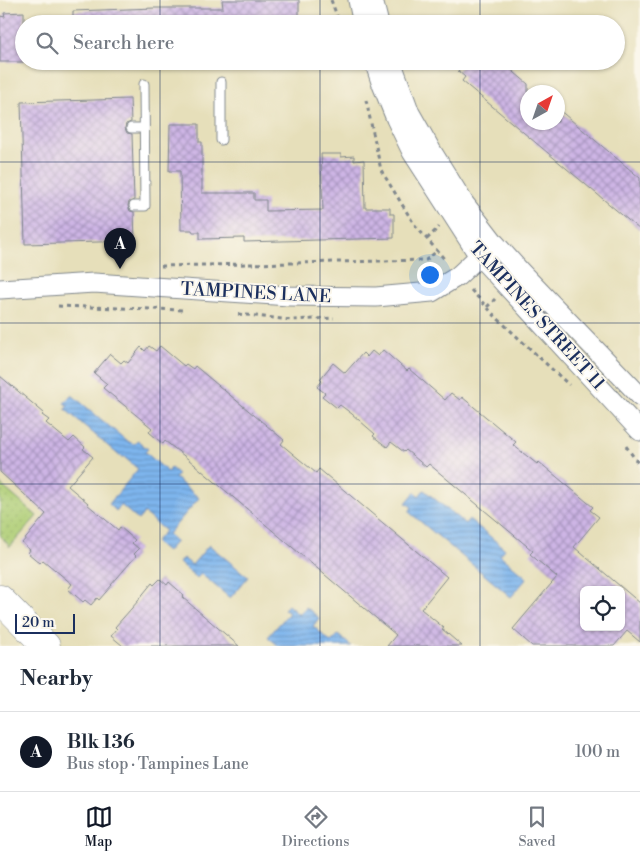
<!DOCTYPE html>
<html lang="en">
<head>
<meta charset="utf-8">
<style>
	body { margin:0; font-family:"Libre Bodoni",serif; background:#f6f6f7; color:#1f2937 }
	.controls { position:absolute; right:15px; bottom:15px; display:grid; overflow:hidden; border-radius:8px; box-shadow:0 1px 4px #0004 }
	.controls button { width:45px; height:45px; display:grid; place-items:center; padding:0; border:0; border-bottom:1px solid #e0e1e3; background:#fff; color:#1f2937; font:25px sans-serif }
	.compass { position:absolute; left:520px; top:85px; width:45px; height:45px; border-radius:50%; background:#fff; box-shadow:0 1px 4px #0004; rotate:40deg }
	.scale { position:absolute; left:15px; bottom:12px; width:60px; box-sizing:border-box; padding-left:5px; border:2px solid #1b2f5e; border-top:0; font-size:14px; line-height:18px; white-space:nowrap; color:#1b2f5e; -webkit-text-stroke:4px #fbf7ec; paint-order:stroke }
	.you { position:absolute; left:429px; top:274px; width:18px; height:18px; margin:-12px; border:4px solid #fff; border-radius:50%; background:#1a73e8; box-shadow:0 0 0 8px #1a73e833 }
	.badge { display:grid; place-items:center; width:32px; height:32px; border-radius:50%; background:#111827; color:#fff; font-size:16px; font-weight:700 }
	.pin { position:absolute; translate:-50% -41px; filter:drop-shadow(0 1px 2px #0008) }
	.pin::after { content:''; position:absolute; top:26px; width:18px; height:15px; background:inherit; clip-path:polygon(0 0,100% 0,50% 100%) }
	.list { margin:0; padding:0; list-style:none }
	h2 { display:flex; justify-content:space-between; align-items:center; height:65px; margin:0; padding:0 20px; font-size:21px }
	h2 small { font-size:16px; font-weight:400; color:#747a83 }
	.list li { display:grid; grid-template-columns:32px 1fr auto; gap:15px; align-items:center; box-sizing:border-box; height:80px; padding:0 20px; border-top:1px solid #e0e1e3 }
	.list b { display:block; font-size:19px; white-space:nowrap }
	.list p { margin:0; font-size:16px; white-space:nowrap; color:#747a83 }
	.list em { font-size:16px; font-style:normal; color:#747a83 }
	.icon { flex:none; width:28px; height:28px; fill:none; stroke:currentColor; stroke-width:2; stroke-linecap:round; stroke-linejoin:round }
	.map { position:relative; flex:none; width:640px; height:646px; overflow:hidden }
	.search { position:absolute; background:#fff; box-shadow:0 1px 4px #0004; left:15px; right:15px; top:15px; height:55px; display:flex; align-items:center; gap:12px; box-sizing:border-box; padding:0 18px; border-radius:28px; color:#747a83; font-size:19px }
	.sheet { height:145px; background:#fff }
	nav { display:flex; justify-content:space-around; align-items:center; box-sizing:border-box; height:70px; border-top:1px solid #e0e1e3; background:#fff; font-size:14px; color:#747a83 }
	nav a { display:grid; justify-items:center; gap:2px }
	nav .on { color:#111827 }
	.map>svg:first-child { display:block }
</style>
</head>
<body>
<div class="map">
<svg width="640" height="646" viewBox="0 0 640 646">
	<defs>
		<pattern id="grass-dots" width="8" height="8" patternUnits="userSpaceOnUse" patternTransform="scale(1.25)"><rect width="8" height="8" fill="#afce76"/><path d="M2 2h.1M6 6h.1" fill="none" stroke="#96b168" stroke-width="1.8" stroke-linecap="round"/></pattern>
		<pattern id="water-rules" width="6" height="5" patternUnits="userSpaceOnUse" patternTransform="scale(1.25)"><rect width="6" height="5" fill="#7eb5ed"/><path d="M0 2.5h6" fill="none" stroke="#6694c3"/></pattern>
		<pattern id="building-cross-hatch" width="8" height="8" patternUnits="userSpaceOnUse" patternTransform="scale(1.25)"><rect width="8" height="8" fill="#ceb5e5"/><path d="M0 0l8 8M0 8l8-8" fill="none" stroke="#a694bd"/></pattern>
	</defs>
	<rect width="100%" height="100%" fill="#fbf7ec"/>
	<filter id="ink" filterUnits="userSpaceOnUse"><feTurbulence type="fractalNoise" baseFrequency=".02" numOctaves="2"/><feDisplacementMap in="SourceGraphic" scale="10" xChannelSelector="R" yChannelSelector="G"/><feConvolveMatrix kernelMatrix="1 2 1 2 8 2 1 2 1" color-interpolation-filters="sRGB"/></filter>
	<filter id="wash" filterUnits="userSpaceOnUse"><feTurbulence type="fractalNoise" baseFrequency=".0096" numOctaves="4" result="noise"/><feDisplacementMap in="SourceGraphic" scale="20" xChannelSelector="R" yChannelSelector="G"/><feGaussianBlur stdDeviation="1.12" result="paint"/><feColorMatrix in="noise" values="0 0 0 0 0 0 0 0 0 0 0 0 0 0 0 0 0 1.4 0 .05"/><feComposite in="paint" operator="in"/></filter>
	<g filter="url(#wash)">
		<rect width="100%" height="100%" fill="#e6dfba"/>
		<path fill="url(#grass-dots)" stroke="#657e6a" d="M0,484L37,516L10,547L0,535Z"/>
		<path fill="url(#water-rules)" stroke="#4c72a6" d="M72,395L128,442L134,444L138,441L148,449L145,452L168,472L171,468L178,474L175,478L199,498L168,534L176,541L167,552L155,542L165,531L144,513L138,520L121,505L116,511L109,504L138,469L123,456L122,458L65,409L68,406L64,403Z
			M424,490L465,524L469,519L505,549L500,555L527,578L511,597L409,512L412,507L406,503L415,492L419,496Z
			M209,545L248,577L230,598L201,574L197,578L179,563L183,558L192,565Z
			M288,605L299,615L306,607L319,618L313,626L331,642L338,635L351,646H279L268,637L289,613L284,609Z"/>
		<g id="blocks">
			<path fill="url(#building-cross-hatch)" fill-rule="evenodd" d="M222,0H299V24H73V11L155,8H223Z
				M24,12V62H0V16L5,17L4,13Z
				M466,61H501L528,84V122H558V109L640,178V230L462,81L465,77L458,71Z
				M130,99L131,122L126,124L125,128L127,133L132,134L134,200L129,202L128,206L130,211L134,212L135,241L25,244L21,102Z
				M170,124H199V142H202V193H254V200H266V211L323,210L321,154H341V157L354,156V161L364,160L365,208H390V214H394V238L244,242V238L200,239V232H193L192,230H181L180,171H169Z
				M149,346L156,351L160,346L184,366L186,364L193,369L195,366L284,440L281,444L316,473L319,469L447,577L421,609L444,628L442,629L462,646H387L396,635L188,459L165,441L163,444L149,432L152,428L103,388L107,384L94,373L110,354L121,363L124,360L128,363L141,347L145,351Z
				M383,350L407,371L409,369L445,400L451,393L460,400L462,397L516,442L513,445L537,464L539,462L593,507L590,510L599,517L574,547L640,603V642L627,631L614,646H532L513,629L557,577L530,554L533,551L429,464L426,467L406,450L404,452L391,442L387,447L373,436L375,434L352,414L340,405L337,408L322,396L325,393L317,387L322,381L320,379L333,363L345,373L363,353L367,357L372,351L378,356ZM584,590H621V626L623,627H584Z
				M0,376L44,413L42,415L49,420L46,423L69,442L74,437L85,447L83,449L93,457L68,486L88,503L87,504L118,530L120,527L135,540L132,543L139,549L134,554L136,556L111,585H112L99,600L97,598L91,605L85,600L83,602L68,589L72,584L43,560L40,563L28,553L30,550L22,543L46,514L0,472Z
				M160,579L167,585L169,582L184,595L182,597L239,646H123L111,636L117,629L115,627L139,600V599L152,583L154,585Z"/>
		</g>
	</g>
	<g filter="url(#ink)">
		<use href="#blocks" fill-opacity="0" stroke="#80878c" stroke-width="1"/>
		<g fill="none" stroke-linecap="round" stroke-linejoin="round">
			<defs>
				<path id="service" d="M221,82V140
					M131,128H144
					M134,206H145L144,84"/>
				<path id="minor" d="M358,0L363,24
					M373,0L379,24
					M374,61L381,82L396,119L412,152L479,256L640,431
					M391,61L410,113L431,150L464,203L494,242L521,272L640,396
					M0,289L94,283L289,296L376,297L432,292L458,276L494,242"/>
				<path id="motorway" d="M0,599L46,646"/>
			</defs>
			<use href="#service" stroke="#80878c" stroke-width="11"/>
			<use href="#minor" stroke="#80878c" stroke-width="21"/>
			<use href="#motorway" stroke="#80878c" stroke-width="29"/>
			<path stroke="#80878c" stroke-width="3" stroke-dasharray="4 4" stroke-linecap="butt" d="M331,0L340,24
				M366,100L381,170L414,224L446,261
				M427,239L439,227
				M161,266L426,260L437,251
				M471,290L497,318L569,385
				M58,306L185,310
				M487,307L495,299
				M238,314L291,320L334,318
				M626,446L640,466"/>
			<use href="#service" stroke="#fff" stroke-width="9"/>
			<use href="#minor" stroke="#fff" stroke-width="19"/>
			<use href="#motorway" stroke="#fff" stroke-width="28"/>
		</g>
	</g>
	<path fill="none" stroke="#1b2f5e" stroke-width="1" stroke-opacity="0.55" d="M160,0V24M320,0V24M480,0V24M160,61V646M320,61V646M480,61V646M0,162H640M0,323H640M0,484H640"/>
	<g text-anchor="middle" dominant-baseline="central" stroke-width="4" stroke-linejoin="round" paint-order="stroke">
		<g font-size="18" fill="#1b2f5e" stroke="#fbf7ec">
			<text transform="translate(256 293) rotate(3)">TAMPINES LANE</text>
			<text transform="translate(537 316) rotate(48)">TAMPINES STREET 11</text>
		</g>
	</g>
</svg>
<div class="controls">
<button><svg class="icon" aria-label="locate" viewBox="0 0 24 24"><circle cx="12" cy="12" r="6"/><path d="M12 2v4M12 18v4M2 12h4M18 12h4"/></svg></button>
</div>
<svg class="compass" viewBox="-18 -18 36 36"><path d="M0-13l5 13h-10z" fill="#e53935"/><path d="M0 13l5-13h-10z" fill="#747a83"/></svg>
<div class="scale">20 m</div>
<div class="you"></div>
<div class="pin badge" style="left:120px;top:269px">A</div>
<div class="search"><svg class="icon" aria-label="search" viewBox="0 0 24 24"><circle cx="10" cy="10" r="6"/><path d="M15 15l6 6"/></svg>Search here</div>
</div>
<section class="sheet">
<h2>Nearby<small></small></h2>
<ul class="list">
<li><span class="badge">A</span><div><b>Blk 136</b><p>Bus stop · Tampines Lane</p></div><em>100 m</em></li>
</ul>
</section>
<nav>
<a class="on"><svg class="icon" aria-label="map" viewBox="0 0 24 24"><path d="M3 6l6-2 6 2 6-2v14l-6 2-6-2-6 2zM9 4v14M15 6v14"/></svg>Map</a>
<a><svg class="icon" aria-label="directions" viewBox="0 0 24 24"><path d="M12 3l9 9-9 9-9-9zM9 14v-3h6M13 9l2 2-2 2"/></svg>Directions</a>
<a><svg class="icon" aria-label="saved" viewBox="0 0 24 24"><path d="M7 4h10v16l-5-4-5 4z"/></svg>Saved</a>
</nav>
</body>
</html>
